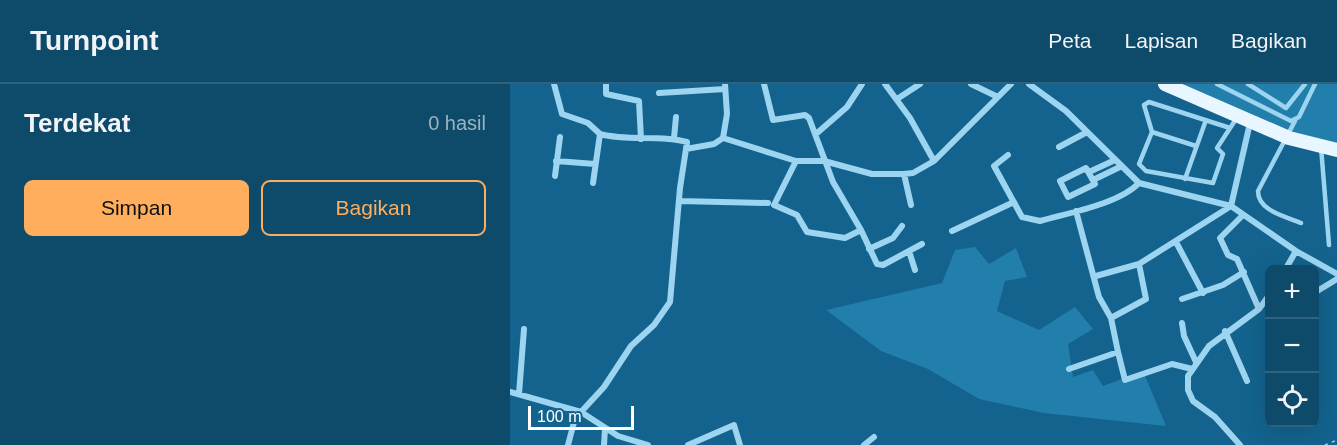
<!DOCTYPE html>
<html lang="id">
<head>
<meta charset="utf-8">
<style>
	body { margin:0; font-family:Helvetica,sans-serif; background:#1c5472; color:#f1f3f6 }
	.controls { position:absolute; right:18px; bottom:18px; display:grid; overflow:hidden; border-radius:9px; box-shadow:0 6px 24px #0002 }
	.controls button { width:54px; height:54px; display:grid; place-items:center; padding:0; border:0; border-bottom:2px solid #2e627e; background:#0e4a6a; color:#f1f3f6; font:30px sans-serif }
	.scale { position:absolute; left:18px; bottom:15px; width:106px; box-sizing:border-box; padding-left:6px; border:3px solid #fff; border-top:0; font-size:16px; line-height:21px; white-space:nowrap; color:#fff; -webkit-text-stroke:4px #13638e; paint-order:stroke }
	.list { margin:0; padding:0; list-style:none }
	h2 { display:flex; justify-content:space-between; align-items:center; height:78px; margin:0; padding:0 24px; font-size:26px }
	h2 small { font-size:20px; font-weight:400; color:#9bb3c1 }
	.actions { display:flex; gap:12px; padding:18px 24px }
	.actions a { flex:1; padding:14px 0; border:2px solid #ffae5d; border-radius:9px; text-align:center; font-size:21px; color:#ffae5d }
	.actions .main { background:#ffae5d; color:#111 }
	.icon { flex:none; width:33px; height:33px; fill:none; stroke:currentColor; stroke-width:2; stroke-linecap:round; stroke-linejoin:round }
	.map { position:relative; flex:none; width:827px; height:361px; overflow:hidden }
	header { display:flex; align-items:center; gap:36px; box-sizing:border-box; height:84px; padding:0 30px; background:#0e4a6a; border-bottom:2px solid #2e627e }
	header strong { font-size:28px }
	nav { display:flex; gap:33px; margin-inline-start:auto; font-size:21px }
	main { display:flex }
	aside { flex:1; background:#0e4a6a }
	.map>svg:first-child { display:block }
</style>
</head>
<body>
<header>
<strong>Turnpoint</strong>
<nav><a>Peta</a><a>Lapisan</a><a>Bagikan</a></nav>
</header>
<main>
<aside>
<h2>Terdekat<small>0 hasil</small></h2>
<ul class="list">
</ul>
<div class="actions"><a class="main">Simpan</a><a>Bagikan</a></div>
</aside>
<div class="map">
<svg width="827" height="361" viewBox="0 0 827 361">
	<rect width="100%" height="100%" fill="#13638e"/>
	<path fill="#227eab" d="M674,0H827V68L670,9Z
		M465,163L479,180L506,164L517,193L495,197L487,227L529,246L565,223L583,245L558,260L563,293L583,286L593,302L633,287L656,342L534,329L469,315L418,285L371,267L316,226L432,199L445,166Z"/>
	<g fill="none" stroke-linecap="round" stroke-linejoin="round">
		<path stroke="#9dd5f1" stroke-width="1.5" stroke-dasharray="3 4.5" stroke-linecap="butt" d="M815,361L827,356"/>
		<path stroke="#9dd5f1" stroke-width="4.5" d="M707,0L781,37L789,33L805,0
			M738,0L776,24L795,0
			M785,37L748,107C748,127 775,132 791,139
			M642,48L634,21L639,18L720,44
			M686,62L642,48L629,80L636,87L703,99L713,70L707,64L726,35
			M811,63L819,161
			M675,95L696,36"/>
		<path stroke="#9dd5f1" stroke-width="6" d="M44,0L52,30L78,39L90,50
			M96,0V10L129,17L131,55
			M254,0L263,36L295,31L299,34L323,98L351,146L367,180L373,181L412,160
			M375,0L400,34L424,77
			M461,0L488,13
			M519,0L556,27L629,99L721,122L786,167L827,190
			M149,9L215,5
			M387,15L410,0
			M306,50L337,23L352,0
			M164,54L166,33
			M213,54L286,77H314L362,90H394L403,89L424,77L501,0
			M549,63L577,48
			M498,71L484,82L512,133L530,137C558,129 609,120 629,99
			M46,77L85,80
			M286,77L264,121L287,131L297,148L335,154L351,146
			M576,84L585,100L558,113L550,97Z
			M579,88L605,76
			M394,90L401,121
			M45,92L50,53
			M583,96L612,82
			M83,99L90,50C119,58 148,50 177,58L176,65
			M169,117L258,119
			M566,127L589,213L601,234
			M733,131L710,154L718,171L727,175L749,225
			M442,147L504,118
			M666,158L693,209
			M359,165L383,154L392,142
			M399,167L405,186
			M775,186L786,167
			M586,192L629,180L721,122L740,39
			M804,209L827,195
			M672,215L713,201L734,188
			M672,239L674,252L686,278
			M715,247L737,297
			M608,268L615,296L662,280L682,285
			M559,285L608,268L601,234L636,215L629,180
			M0,308L71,328L94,303L121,262L144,241L160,218L170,104L176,65L204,60L213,54L217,30L215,0
			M9,310L14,245
			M71,328L108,352L138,361
			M58,361L67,327
			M94,361L95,345
			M178,361L224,341L230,361
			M354,361L364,353
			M730,361L705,333L683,317L678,306V292L699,262L749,225L760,210"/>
		<path stroke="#e7f6ff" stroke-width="14" d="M655,0L779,54L827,66"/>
	</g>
</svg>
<div class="controls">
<button>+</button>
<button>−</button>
<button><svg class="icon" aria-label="locate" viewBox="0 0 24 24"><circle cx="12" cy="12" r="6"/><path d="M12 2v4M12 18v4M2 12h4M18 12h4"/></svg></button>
</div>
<div class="scale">100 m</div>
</div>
</main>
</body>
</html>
